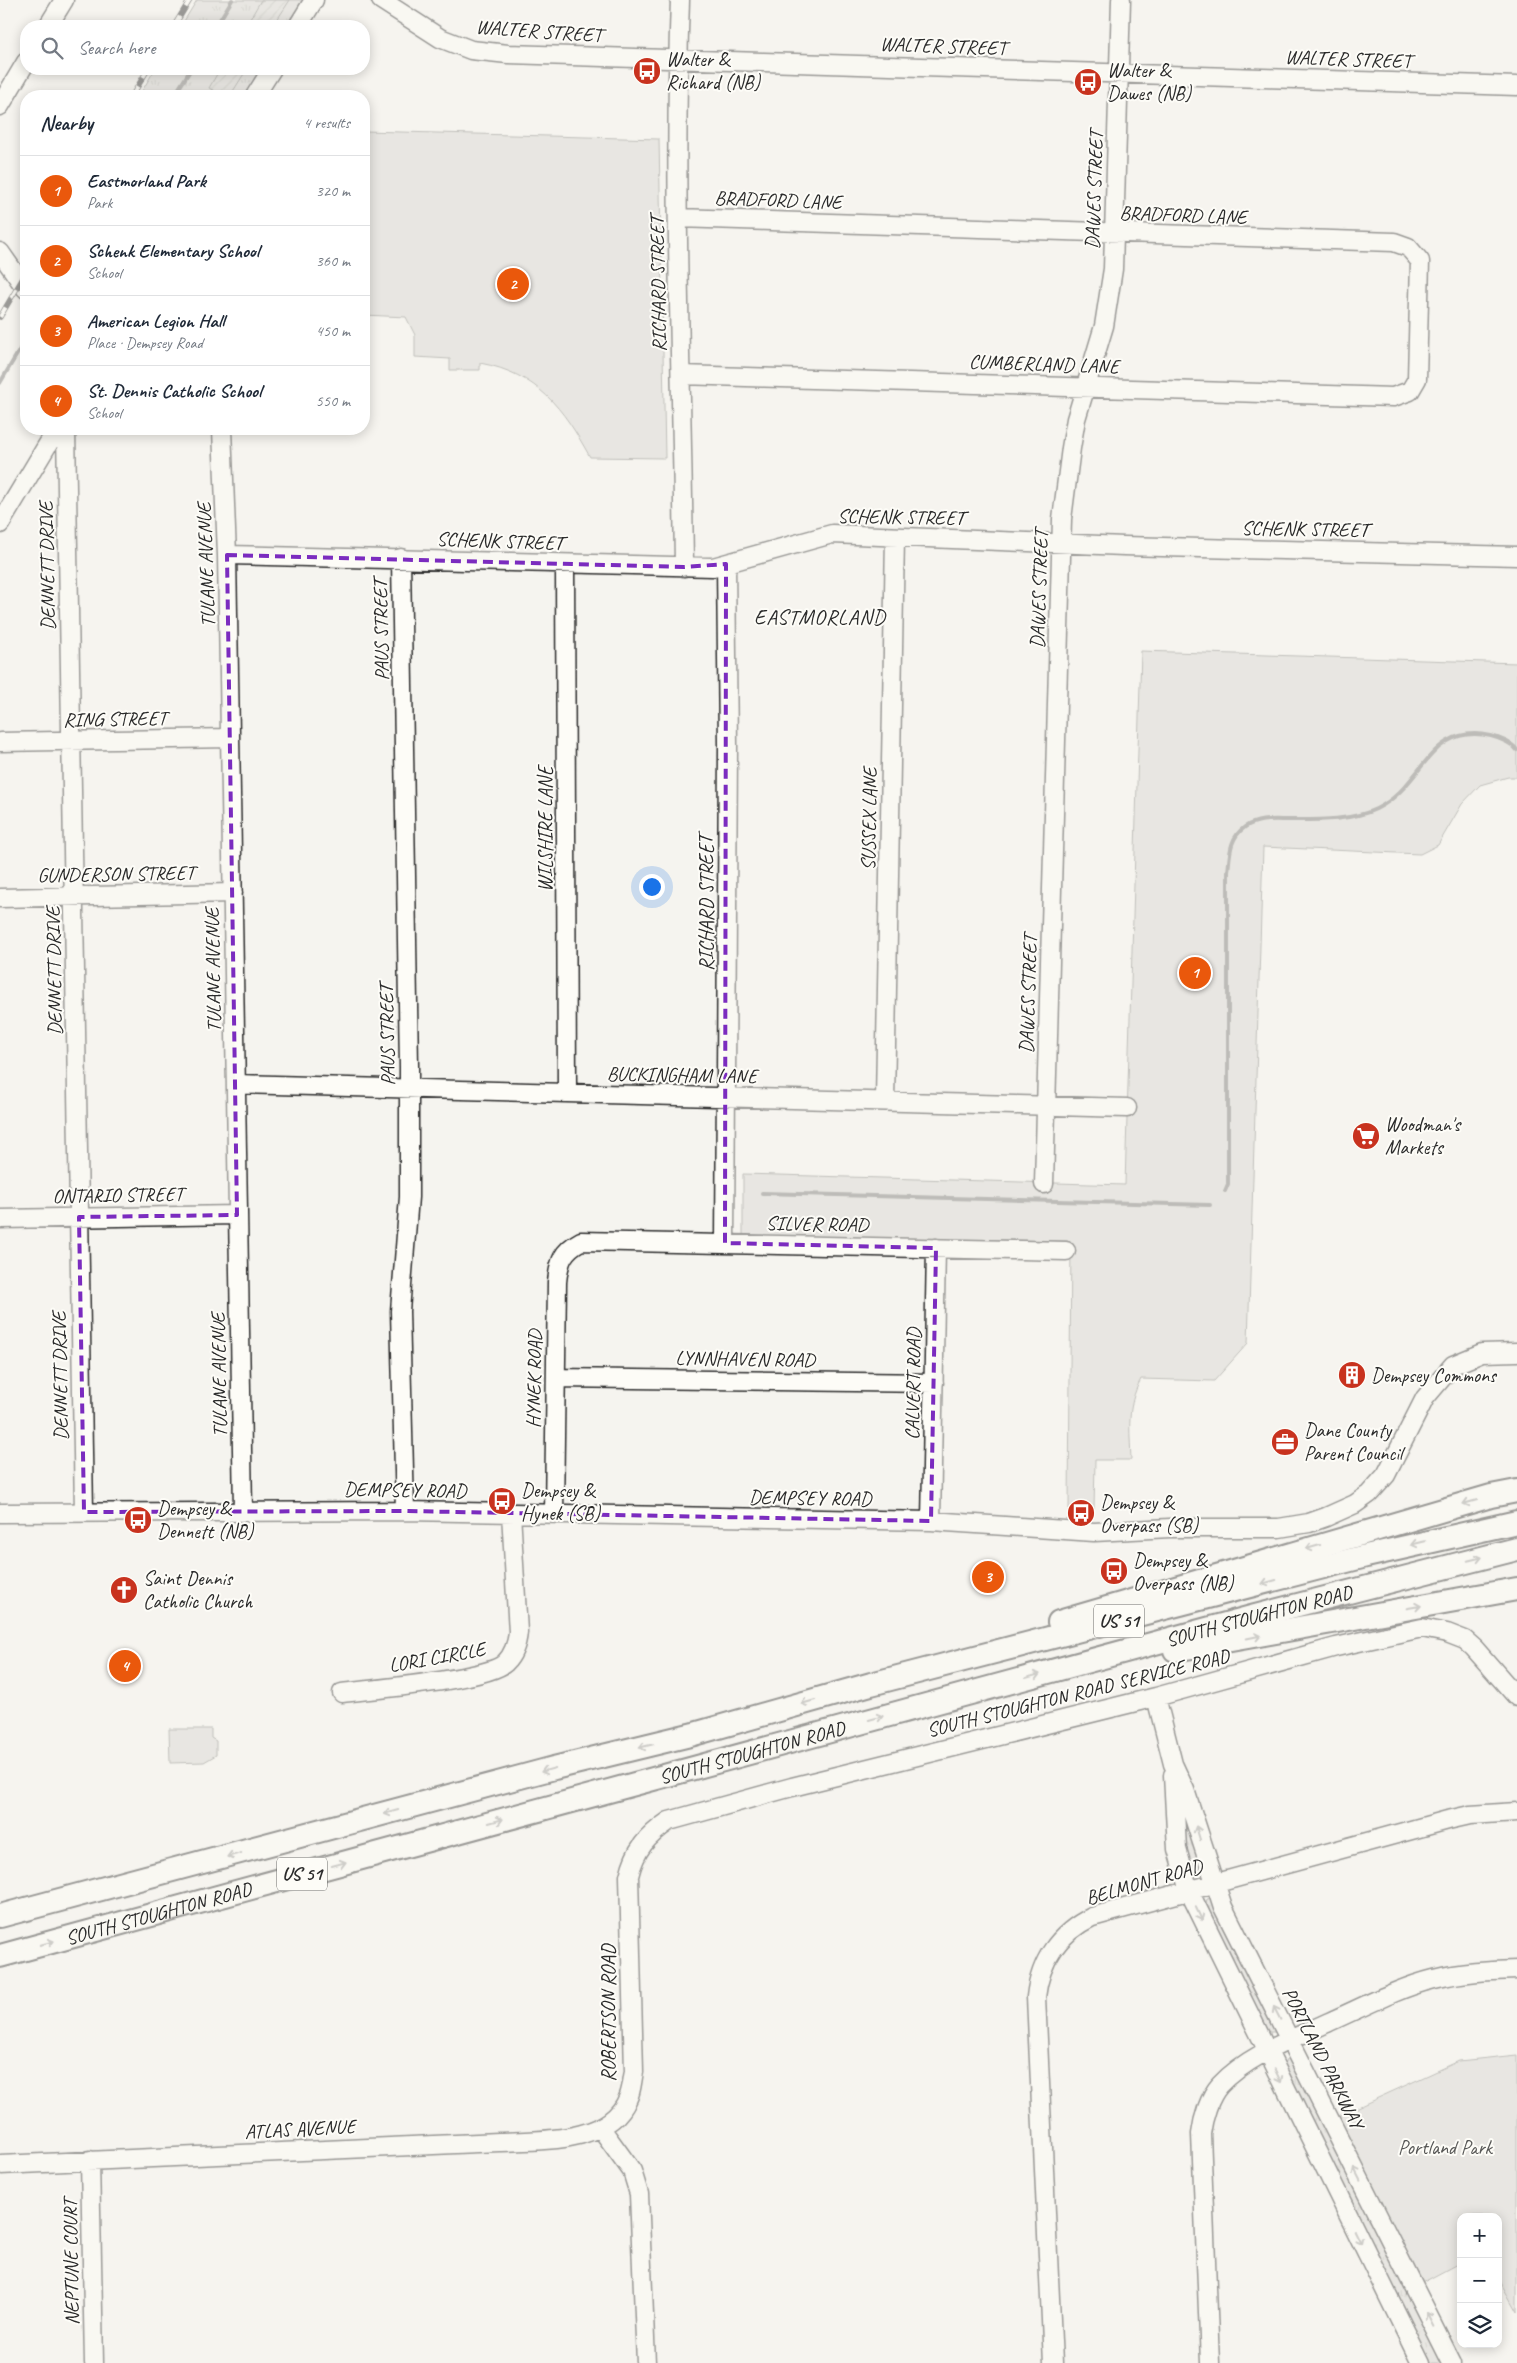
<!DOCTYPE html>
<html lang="en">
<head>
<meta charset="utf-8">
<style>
	body { margin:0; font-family:Caveat,sans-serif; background:#f6f6f7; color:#1f2937 }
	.controls { position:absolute; right:15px; bottom:15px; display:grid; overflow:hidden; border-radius:10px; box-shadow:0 2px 12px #0003 }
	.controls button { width:45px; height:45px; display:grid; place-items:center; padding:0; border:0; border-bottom:1px solid #e0e1e3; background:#fff; color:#1f2937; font:25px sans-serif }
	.you { position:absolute; left:651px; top:886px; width:18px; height:18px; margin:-12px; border:4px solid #fff; border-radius:50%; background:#1a73e8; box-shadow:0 0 0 8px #1a73e833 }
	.badge { display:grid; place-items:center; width:32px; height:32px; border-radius:50%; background:#ea580c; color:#fff; font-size:16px; font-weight:700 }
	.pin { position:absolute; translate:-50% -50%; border:2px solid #fff; box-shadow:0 1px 5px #0006 }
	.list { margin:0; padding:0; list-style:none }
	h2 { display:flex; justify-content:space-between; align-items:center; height:65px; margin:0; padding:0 20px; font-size:21px }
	h2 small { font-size:16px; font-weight:400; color:#747a83 }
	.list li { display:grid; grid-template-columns:32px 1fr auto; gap:15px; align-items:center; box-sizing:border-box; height:70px; padding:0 20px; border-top:1px solid #e0e1e3 }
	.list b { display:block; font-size:19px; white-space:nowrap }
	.list p { margin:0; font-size:16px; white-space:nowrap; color:#747a83 }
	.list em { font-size:16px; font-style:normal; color:#747a83 }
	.icon { flex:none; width:28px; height:28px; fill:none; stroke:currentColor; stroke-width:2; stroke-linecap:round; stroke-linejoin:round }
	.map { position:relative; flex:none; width:1517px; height:2363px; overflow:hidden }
	.search { position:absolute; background:#fff; box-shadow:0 2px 12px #0003; left:20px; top:20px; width:350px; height:55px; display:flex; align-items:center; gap:12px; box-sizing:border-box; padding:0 18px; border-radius:20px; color:#747a83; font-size:19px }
	.panel { position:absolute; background:#fff; box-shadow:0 2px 12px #0003; left:20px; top:90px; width:350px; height:345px; border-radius:20px }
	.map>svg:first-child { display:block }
</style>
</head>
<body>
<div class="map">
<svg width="1517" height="2363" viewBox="0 0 1517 2363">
	<defs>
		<pattern id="grass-tufts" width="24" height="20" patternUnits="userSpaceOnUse" patternTransform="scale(1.25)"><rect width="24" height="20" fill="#d7d6d2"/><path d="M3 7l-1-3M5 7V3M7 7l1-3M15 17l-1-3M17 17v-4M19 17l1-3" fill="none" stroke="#b9b8b4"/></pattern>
		<pattern id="garden-furrows" width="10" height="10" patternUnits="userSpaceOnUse" patternTransform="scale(1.25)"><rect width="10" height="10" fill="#d7d6d2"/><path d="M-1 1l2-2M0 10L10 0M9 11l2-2" fill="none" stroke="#b9b8b4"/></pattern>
	</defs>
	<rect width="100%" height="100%" fill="#f5f4ef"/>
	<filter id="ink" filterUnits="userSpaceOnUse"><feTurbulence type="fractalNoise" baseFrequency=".02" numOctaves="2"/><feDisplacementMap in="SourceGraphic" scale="10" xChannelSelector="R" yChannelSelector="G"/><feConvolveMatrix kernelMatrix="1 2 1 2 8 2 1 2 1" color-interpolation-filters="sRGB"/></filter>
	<g filter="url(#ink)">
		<path fill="url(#grass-tufts)" stroke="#81807e" d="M197,0H302L286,26H181Z
			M155,69H260L244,96H139Z
			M1183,1800L1203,1865L1201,1870L1196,1872L1191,1870L1186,1850Z
			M1212,1898L1277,2028L1275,2032H1266L1205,1907L1207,1899Z
			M1290,2058L1445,2363H1430L1423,2350L1283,2067L1286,2059Z"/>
		<path fill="#d7d6d2" stroke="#81807e" d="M364,131L659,139L665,458L590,457C563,408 538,374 480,363V370H450V359L415,357V335L406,317L364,315Z
			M1141,651L1517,663V777H1508L1480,785L1462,804L1438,845L1420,854L1263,847L1248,1343L1214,1381L1141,1379C1126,1407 1130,1430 1131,1460H1095L1094,1509H1069L1071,1241L743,1236V1174L1125,1185Z
			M169,1729H211V1738L216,1741V1755L204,1762L170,1763Z
			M1517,2055V2312L1498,2278V2217H1461V2262L1418,2285L1334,2118L1459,2061Z"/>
		<path fill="url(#garden-furrows)" stroke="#81807e" d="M261,0H290L273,26H246Z
			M220,69H247L230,96H223L209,88Z"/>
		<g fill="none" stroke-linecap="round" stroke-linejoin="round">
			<path stroke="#797877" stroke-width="4" d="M216,26L232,0
				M174,96L191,69
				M0,383L26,339
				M1225,1191L1228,1184V872C1230,855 1229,838 1245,827C1259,818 1273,820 1289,820C1316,820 1351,821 1376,809C1424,786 1428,722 1491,736C1499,738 1512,743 1517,750
				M762,1193L1210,1205"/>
			<defs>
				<path id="minor" d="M381,0L440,38L471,50L508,54L1517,86
					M680,0C673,189 682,378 684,567
					M48,26L64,0
					M298,26L314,0
					M255,96L272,69
					M0,106L26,62
					M678,218L1394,242L1408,247L1420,261L1417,379L1410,391L1393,397L681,375
					M0,252L26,289
					M66,429L84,1512
					M222,429L227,555L243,1510
					M0,524L57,429
					M227,555L713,567L832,534L1124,546L1517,556
					M401,558L409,1067V1197L400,1311L405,1511
					M565,564L567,1093
					M0,742L230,738
					M0,898L233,893
					M236,1084L1127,1108
					M885,1101L895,537
					M1044,1184L1062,519L1071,448L1076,419L1104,326L1113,269L1121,0
					M0,1219L237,1215
					M725,1243L728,746L726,564
					M556,1378L934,1383
					M0,1513L405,1511L931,1521L1094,1532L1170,1528H1279L1309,1523L1326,1517L1355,1504L1369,1494L1386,1475L1425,1398L1453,1365L1482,1353L1517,1352
					M554,1514L557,1282C559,1262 562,1251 581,1241L1066,1251
					M931,1521L936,1248
					M342,1693C372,1689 487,1680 505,1663C513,1655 517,1643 518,1632L511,1513
					M1156,1697L1173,1764L1185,1790L1223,1907L1452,2363
					M1173,1775L1177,1849L1189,1891L1421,2363
					M600,2127L632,2171L639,2194L646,2363
					M90,2160L94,2363
					M0,2165L499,2142C539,2140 610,2144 628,2098C632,2090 632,2080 634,2072L629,1876C635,1850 647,1836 669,1821L792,1787L1156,1697L1336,1647L1422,1628L1447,1633L1465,1640L1474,1648L1517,1697
					M1053,2363L1036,1997C1040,1961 1059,1933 1092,1917L1448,1820L1470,1815L1517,1812
					M1210,2363L1201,2134C1203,2118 1209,2097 1220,2085C1248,2055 1293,2039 1329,2022C1363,2007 1398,1988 1434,1979C1461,1972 1489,1971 1517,1970"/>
				<g id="major">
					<path d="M1059,1622L1491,1496L1517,1491"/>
					<path d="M1175,1650L1517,1589"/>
					<path d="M0,1916L554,1768L694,1734L871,1684L1366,1556L1517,1522"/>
					<path id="s1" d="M0,1956L1251,1617L1517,1549"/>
				</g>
			</defs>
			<use href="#minor" stroke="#2b2b2b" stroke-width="21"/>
			<use href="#major" stroke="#2b2b2b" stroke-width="26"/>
			<use href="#minor" stroke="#fdfcf7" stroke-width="18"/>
			<use href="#major" stroke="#fdfcf7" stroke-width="22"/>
			<defs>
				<path id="rail" d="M174,26L190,0
					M132,96L148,69
					M0,317L26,273"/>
			</defs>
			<use href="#rail" stroke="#2b2b2b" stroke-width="5.5"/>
			<use href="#rail" stroke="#fdfcf7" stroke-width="4" stroke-dasharray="11" stroke-linecap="butt"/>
		</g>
		<defs><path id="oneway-shaft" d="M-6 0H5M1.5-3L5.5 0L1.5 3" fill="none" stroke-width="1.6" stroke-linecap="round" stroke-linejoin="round" transform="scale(1.25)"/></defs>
		<g stroke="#9e9e9b">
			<use href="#oneway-shaft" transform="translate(1470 1502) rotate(164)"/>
			<use href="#oneway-shaft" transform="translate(1418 1543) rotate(166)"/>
			<use href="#oneway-shaft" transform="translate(1313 1547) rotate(164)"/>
			<use href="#oneway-shaft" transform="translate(1475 1559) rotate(-14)"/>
			<use href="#oneway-shaft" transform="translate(1269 1582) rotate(165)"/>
			<use href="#oneway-shaft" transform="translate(1414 1607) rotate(-10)"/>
			<use href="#oneway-shaft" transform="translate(1254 1637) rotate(-11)"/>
			<use href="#oneway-shaft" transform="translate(1033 1676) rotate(-15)"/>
			<use href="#oneway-shaft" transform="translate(808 1702) rotate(164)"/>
			<use href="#oneway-shaft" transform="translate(876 1718) rotate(-15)"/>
			<use href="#oneway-shaft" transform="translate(646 1746) rotate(166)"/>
			<use href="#oneway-shaft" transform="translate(548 1770) rotate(165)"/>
			<use href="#oneway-shaft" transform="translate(391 1812) rotate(165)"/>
			<use href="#oneway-shaft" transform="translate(496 1821) rotate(-15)"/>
			<use href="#oneway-shaft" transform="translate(1198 1833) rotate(-107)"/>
			<use href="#oneway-shaft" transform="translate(234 1855) rotate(165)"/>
			<use href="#oneway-shaft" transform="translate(339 1864) rotate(-15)"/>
			<use href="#oneway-shaft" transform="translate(1199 1914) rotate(65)"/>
			<use href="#oneway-shaft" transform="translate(47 1943) rotate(-15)"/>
			<use href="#oneway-shaft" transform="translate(1277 2013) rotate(-117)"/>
			<use href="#oneway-shaft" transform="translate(1278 2076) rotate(64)"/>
			<use href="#oneway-shaft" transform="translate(1357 2174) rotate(-117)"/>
			<use href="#oneway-shaft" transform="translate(1358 2237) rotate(64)"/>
			<use href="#oneway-shaft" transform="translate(1430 2319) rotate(-117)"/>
		</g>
	</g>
	<path d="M0 0H1517V2363H0ZM227,555L684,567L726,564L725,1243L936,1248L931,1521L405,1511L84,1512L79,1217L237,1215Z" fill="#f5f4ef" fill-opacity=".55" fill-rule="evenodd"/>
	<path fill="none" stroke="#7b2cbf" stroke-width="4" stroke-dasharray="10 6" stroke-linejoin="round" d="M227,555L684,567L726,564L725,1243L936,1248L931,1521L405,1511L84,1512L79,1217L237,1215Z"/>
	<defs>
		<symbol id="bus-disc" viewBox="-11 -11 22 22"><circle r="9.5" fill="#c8321e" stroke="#fdfcf7"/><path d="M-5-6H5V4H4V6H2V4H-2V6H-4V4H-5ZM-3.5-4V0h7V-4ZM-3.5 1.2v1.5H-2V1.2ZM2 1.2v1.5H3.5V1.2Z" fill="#fff"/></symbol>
		<symbol id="supermarket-disc" viewBox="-11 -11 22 22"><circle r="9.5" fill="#c8321e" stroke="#fdfcf7"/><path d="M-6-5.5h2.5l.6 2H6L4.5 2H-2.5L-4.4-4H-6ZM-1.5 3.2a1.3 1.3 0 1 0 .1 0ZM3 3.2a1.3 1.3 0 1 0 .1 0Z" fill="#fff"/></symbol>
		<symbol id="building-disc" viewBox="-11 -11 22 22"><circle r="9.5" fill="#c8321e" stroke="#fdfcf7"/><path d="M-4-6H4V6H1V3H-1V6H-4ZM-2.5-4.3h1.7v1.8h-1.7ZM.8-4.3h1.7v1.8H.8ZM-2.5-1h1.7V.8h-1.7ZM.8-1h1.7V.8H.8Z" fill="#fff"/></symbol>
		<symbol id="office-disc" viewBox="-11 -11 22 22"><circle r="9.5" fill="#c8321e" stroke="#fdfcf7"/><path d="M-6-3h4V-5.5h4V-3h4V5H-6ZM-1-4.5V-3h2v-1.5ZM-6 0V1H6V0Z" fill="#fff"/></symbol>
		<symbol id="church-disc" viewBox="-11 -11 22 22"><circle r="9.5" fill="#c8321e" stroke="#fdfcf7"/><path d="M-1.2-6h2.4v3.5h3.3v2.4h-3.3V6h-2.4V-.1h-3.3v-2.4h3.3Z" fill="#fff"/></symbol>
	</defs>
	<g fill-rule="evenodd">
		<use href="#bus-disc" x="631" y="55" width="32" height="32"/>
		<use href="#bus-disc" x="1072" y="66" width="32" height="32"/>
		<use href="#supermarket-disc" x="1350" y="1120" width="32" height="32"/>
		<use href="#building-disc" x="1336" y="1359" width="32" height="32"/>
		<use href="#office-disc" x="1269" y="1426" width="32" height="32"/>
		<use href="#bus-disc" x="486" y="1485" width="32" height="32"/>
		<use href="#bus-disc" x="1065" y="1497" width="32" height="32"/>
		<use href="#bus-disc" x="122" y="1504" width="32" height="32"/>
		<use href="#bus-disc" x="1098" y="1555" width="32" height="32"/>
		<use href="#church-disc" x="108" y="1574" width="32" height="32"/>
	</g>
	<g text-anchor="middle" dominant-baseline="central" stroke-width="4" stroke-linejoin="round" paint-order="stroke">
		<g fill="#fdfcf7" stroke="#6a6a68" stroke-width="1">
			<rect x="1094" y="1604.5" width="50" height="33" rx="4"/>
			<rect x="277" y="1857.5" width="50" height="33" rx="4"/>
		</g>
		<g font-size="19" font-weight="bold" fill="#2b2b2b">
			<text x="1119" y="1621">US 51</text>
			<text x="302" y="1874">US 51</text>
		</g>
		<g font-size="20" fill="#2b2b2b" stroke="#fdfcf7">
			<text transform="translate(539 31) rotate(4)">WALTER STREET</text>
			<text transform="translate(943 46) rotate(2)">WALTER STREET</text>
			<text transform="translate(1348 59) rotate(2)">WALTER STREET</text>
			<text transform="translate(1094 190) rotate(-88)">DAWES STREET</text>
			<text transform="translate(778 200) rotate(2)">BRADFORD LANE</text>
			<text transform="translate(1183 215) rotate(2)">BRADFORD LANE</text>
			<text transform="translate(658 284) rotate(-91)">RICHARD STREET</text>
			<text transform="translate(1044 364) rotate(2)">CUMBERLAND LANE</text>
			<text transform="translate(901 517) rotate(1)">SCHENK STREET</text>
			<text transform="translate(1305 529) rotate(1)">SCHENK STREET</text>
			<text transform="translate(500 541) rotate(2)">SCHENK STREET</text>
			<text transform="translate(206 565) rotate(-92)">TULANE AVENUE</text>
			<text transform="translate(47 566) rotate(-91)">DENNETT DRIVE</text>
			<text transform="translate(1039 589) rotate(-88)">DAWES STREET</text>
			<text transform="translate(381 630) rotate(-91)">PAUS STREET</text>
			<text transform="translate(115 719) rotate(-1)">RING STREET</text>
			<text transform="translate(869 819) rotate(-89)">SUSSEX LANE</text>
			<text transform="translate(545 829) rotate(-90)">WILSHIRE LANE</text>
			<text transform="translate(116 874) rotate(-1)">GUNDERSON STREET</text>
			<text transform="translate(706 903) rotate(-90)">RICHARD STREET</text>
			<text transform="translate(213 970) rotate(-91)">TULANE AVENUE</text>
			<text transform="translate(54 971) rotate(-91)">DENNETT DRIVE</text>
			<text transform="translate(1028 994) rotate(-88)">DAWES STREET</text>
			<text transform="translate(387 1035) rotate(-91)">PAUS STREET</text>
			<text transform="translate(682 1075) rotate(1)">BUCKINGHAM LANE</text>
			<text transform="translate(118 1195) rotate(-1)">ONTARIO STREET</text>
			<text transform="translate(817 1224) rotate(1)">SILVER ROAD</text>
			<text transform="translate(745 1359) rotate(1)">LYNNHAVEN ROAD</text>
			<text transform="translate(219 1375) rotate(-91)">TULANE AVENUE</text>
			<text transform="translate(60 1376) rotate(-91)">DENNETT DRIVE</text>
			<text transform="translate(534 1379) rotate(-89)">HYNEK ROAD</text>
			<text transform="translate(913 1384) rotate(-89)">CALVERT ROAD</text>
			<text transform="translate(405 1490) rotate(1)">DEMPSEY ROAD</text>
			<text transform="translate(810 1498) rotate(1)">DEMPSEY ROAD</text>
			<text stroke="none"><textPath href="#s1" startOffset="1304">SOUTH STOUGHTON ROAD</textPath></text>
			<text transform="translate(437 1657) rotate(-10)">LORI CIRCLE</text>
			<text transform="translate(1078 1693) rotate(-14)">SOUTH STOUGHTON ROAD SERVICE ROAD</text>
			<text stroke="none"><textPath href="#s1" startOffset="779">SOUTH STOUGHTON ROAD</textPath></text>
			<text transform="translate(1144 1882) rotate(-16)">BELMONT ROAD</text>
			<text stroke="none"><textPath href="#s1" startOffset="164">SOUTH STOUGHTON ROAD</textPath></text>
			<text transform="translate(608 2013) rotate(-90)">ROBERTSON ROAD</text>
			<text transform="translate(1323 2058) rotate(63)">PORTLAND PARKWAY</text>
			<text transform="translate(300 2129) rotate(-3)">ATLAS AVENUE</text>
			<text transform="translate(71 2262) rotate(-91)">NEPTUNE COURT</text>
		</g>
		<g font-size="20" fill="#2b2b2b" stroke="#fdfcf7" text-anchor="start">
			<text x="666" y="59">Walter &amp;<tspan x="666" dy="23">Richard (NB)</tspan></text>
			<text x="1107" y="70">Walter &amp;<tspan x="1107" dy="23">Dawes (NB)</tspan></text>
			<text x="1385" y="1124">Woodman's<tspan x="1385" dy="23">Markets</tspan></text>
			<text x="1371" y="1375">Dempsey Commons</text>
			<text x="1304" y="1430">Dane County<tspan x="1304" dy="23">Parent Council</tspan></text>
			<text x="521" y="1490">Dempsey &amp;<tspan x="521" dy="23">Hynek (SB)</tspan></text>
			<text x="1100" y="1502">Dempsey &amp;<tspan x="1100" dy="23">Overpass (SB)</tspan></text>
			<text x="157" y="1508">Dempsey &amp;<tspan x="157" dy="23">Dennett (NB)</tspan></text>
			<text x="1133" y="1560">Dempsey &amp;<tspan x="1133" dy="23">Overpass (NB)</tspan></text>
			<text x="143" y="1578">Saint Dennis<tspan x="143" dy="23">Catholic Church</tspan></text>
		</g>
		<g font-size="20" fill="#565655" stroke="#fdfcf7">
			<text x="1445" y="2147">Portland Park</text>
		</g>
		<g font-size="21" letter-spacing="1" fill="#2b2b2b" stroke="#fdfcf7">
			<text x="820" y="617">EASTMORLAND</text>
		</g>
	</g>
</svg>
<div class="controls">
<button>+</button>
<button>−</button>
<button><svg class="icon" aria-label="layers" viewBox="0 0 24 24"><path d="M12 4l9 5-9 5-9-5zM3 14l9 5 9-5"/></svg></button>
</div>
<div class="you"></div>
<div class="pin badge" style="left:1195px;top:973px">1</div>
<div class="pin badge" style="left:513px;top:284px">2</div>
<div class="pin badge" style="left:988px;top:1577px">3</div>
<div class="pin badge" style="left:125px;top:1666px">4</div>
<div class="search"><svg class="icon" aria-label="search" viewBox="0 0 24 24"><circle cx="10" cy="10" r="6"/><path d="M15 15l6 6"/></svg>Search here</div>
<section class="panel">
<h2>Nearby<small>4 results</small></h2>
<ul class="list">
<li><span class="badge">1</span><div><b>Eastmorland Park</b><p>Park</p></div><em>320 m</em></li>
<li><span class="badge">2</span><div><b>Schenk Elementary School</b><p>School</p></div><em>360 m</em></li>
<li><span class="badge">3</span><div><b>American Legion Hall</b><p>Place · Dempsey Road</p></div><em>450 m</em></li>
<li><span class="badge">4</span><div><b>St. Dennis Catholic School</b><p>School</p></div><em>550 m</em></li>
</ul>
</section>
</div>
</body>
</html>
